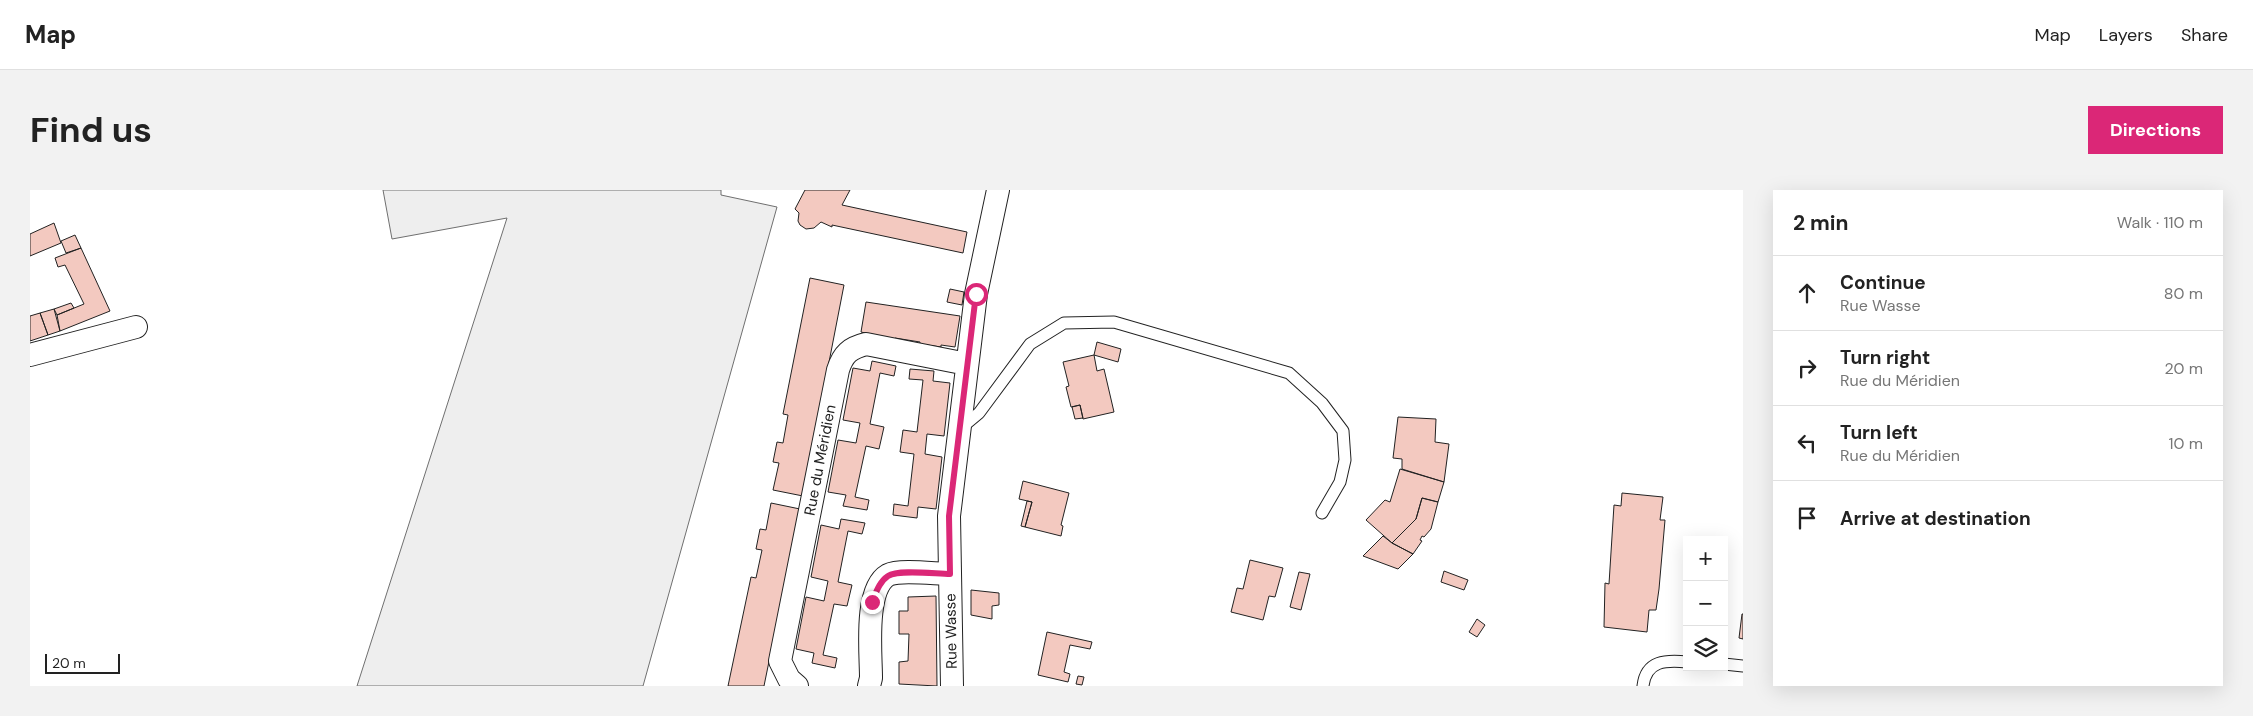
<!DOCTYPE html>
<html lang="en">
<head>
<meta charset="utf-8">
<style>
	body { margin:0; font-family:"DM Sans",sans-serif; background:#f2f2f2; color:#222 }
	.controls { position:absolute; right:15px; bottom:15px; display:grid; overflow:hidden; border-radius:0px; box-shadow:0 5px 20px #0002 }
	.controls button { width:45px; height:45px; display:grid; place-items:center; padding:0; border:0; border-bottom:1px solid #e0e0e0; background:#fff; color:#222; font:25px sans-serif }
	.scale { position:absolute; left:15px; bottom:12px; width:75px; box-sizing:border-box; padding-left:5px; border:2px solid #222; border-top:0; font-size:14px; line-height:18px; white-space:nowrap; color:#222; -webkit-text-stroke:4px #fff; paint-order:stroke }
	.stop { position:absolute; width:15px; height:15px; margin:-11px; border:4px solid #db2777; border-radius:50%; background:#fff }
	.stop.end { background:#db2777; border-color:#fff; box-shadow:0 1px 5px #0008 }
	.list { margin:0; padding:0; list-style:none }
	h2 { display:flex; justify-content:space-between; align-items:center; height:65px; margin:0; padding:0 20px; font-size:21px }
	h2 small { font-size:16px; font-weight:400; color:#767676 }
	.list li { display:grid; grid-template-columns:32px 1fr auto; gap:15px; align-items:center; box-sizing:border-box; height:75px; padding:0 20px; border-top:1px solid #e0e0e0 }
	.list b { display:block; font-size:19px; white-space:nowrap }
	.list p { margin:0; font-size:16px; white-space:nowrap; color:#767676 }
	.list em { font-size:16px; font-style:normal; color:#767676 }
	.icon { flex:none; width:28px; height:28px; fill:none; stroke:currentColor; stroke-width:2; stroke-linecap:round; stroke-linejoin:round }
	.map { position:relative; flex:none; width:1713px; height:496px; overflow:hidden; border-radius:0px }
	header { display:flex; align-items:center; gap:30px; box-sizing:border-box; height:70px; padding:0 25px; background:#fff; border-bottom:1px solid #e0e0e0 }
	header strong { font-size:24px }
	nav { display:flex; gap:28px; margin-inline-start:auto; font-size:18px }
	.intro { display:flex; align-items:center; justify-content:space-between; box-sizing:border-box; height:120px; padding:0 30px }
	h1 { margin:0; font-size:35px }
	.button { padding:12px 22px; border-radius:0px; background:#db2777; color:#fff; font-size:18px; font-weight:700 }
	main { display:flex; gap:30px; padding:0 30px }
	aside { flex:1; background:#fff; border-radius:0px; box-shadow:0 5px 20px #0002 }
	.map>svg:first-child { display:block }
</style>
</head>
<body>
<header>
<strong>Map</strong>
<nav><a>Map</a><a>Layers</a><a>Share</a></nav>
</header>
<div class="intro"><h1>Find us</h1><a class="button">Directions</a></div>
<main>
<div class="map">
<svg width="1713" height="496" viewBox="0 0 1713 496">
	<rect width="100%" height="100%" fill="#fff"/>
	<path fill="#eee" stroke="#6f6f6f" d="M353,0H691V5L747,17L613,496H327L477,28L362,49Z"/>
	<path fill="#f3c9c0" stroke="#222" d="M775,0H820L812,15L937,42L933,63L802,35V37L791,32L784,38L776,39L770,35L768,31L769,23L765,19Z
		M24,33L31,53L0,66V44Z
		M45,45L51,58L36,63L31,51Z
		M51,58L80,121L30,141L27,125L54,114L35,75L28,77L25,68Z
		M780,88L814,95L773,306L743,300L749,273L743,272L747,252L753,253L758,225L753,224Z
		M920,99L934,102L932,115L917,112Z
		M836,112L930,126L925,157L911,155V157L890,154V152L865,148V150L831,142Z
		M41,113L44,118L27,125L24,119Z
		M24,119L30,141L18,145L10,123Z
		M10,123L18,145L0,151V126Z
		M1067,152L1091,159L1088,172L1064,165Z
		M1064,165L1067,181L1074,179L1084,222L1053,229L1050,215L1041,217L1036,197L1039,196L1033,172Z
		M842,171L866,176L864,186L850,183L840,234L854,237L849,259L836,256L825,307L839,310L837,320L813,316L816,305L798,302L808,250L826,253L830,233L813,230L823,178L840,181Z
		M880,179L904,181L903,191L920,193L914,246L897,244L895,264L912,267L906,319L888,317L887,328L863,325L864,314L878,316L884,264L870,262L873,240L887,242L893,190L879,189Z
		M1050,215L1053,228L1045,229L1042,217Z
		M1368,227L1406,229L1405,252L1419,254L1414,292L1372,279V269L1363,268Z
		M1370,279L1414,292L1408,312L1392,308L1386,329L1362,353L1336,330L1355,310L1360,312Z
		M993,291L1039,303L1031,335L1033,336L1031,346L995,337L1002,312L989,309Z
		M1592,303L1633,307L1630,330H1635L1629,399L1626,420H1619L1617,442L1574,437L1575,393L1579,394L1584,315L1591,316Z
		M1392,308L1408,312L1401,339L1394,347L1392,346L1390,350L1392,351L1383,364L1362,353L1386,329Z
		M997,311L1002,312L995,337L991,336Z
		M741,313L770,319L734,496H698L721,387L726,388L732,360L726,359L730,339L736,340Z
		M811,329L835,333L832,344L818,341L808,392L822,395L817,416L804,414L793,465L807,468L805,478L782,473L784,463L766,459L776,407L794,411L798,391L781,387L791,335L809,339Z
		M1353,346L1362,353L1383,364L1368,379L1333,366Z
		M1220,370L1253,378L1245,407L1239,406L1233,430L1201,422L1207,398L1213,399Z
		M1414,381L1438,390L1434,400L1411,392Z
		M1269,382L1280,384L1271,420L1260,417Z
		M941,400L969,403V415L962,416V429L941,425Z
		M906,406L907,496L869,494V472L878,471L879,444H869V421H878V407Z
		M1712,424H1713V449L1709,448Z
		M1447,429L1455,435L1447,447L1439,442Z
		M1017,442L1062,452L1060,459L1040,455L1034,482L1040,484L1038,492L1008,485Z
		M1048,486L1054,487L1052,495L1046,494Z"/>
	<g fill="none" stroke-linecap="round" stroke-linejoin="round">
		<defs>
			<path id="lane" d="M931,238L949,223L1000,154L1034,133L1084,132L1259,183L1292,213L1313,241L1315,270L1310,292L1292,323
				M1694,474L1713,476
				M1613,496C1616,470 1636,470 1657,472"/>
			<path id="street" d="M0,165L106,137
				M767,496L759,489L750,471L808,180C813,164 820,158 836,154L937,174
				M839,496L841,488C841,463 834,399 858,385C870,379 906,384 920,384
				M922,496L919,326L946,104L968,0"/>
		</defs>
		<use href="#lane" stroke="#222" stroke-width="13"/>
		<use href="#street" stroke="#222" stroke-width="24"/>
		<use href="#lane" stroke="#fff" stroke-width="11"/>
		<use href="#street" stroke="#fff" stroke-width="22"/>
	</g>
	<g fill="none" stroke-linecap="round" stroke-linejoin="round">
		<path stroke="#db2777" stroke-width="6" d="M842,412C846,403 849,392 858,386C868,379 906,384 920,384L919,326L946,104"/>
	</g>
	<g text-anchor="middle" dominant-baseline="central" stroke-width="4" stroke-linejoin="round" paint-order="stroke">
		<g font-size="15" fill="#222" stroke="#fff">
			<text transform="translate(790 270) rotate(-79)">Rue du Méridien</text>
			<text transform="translate(921 441) rotate(-91)">Rue Wasse</text>
		</g>
	</g>
</svg>
<div class="controls">
<button>+</button>
<button>−</button>
<button><svg class="icon" aria-label="layers" viewBox="0 0 24 24"><path d="M12 4l9 5-9 5-9-5zM3 14l9 5 9-5"/></svg></button>
</div>
<div class="scale">20 m</div>
<div class="stop" style="left:946px;top:104px"></div>
<div class="stop end" style="left:842px;top:412px"></div>
</div>
<aside>
<h2>2 min<small>Walk · 110 m</small></h2>
<ul class="list">
<li><svg class="icon" aria-label="ahead" viewBox="0 0 24 24"><path d="M12 20V5M6 11l6-6 6 6"/></svg><div><b>Continue</b><p>Rue Wasse</p></div><em>80 m</em></li>
<li><svg class="icon" aria-label="right" viewBox="0 0 24 24"><path d="M7 20v-9h11M14 6l5 5-5 5"/></svg><div><b>Turn right</b><p>Rue du Méridien</p></div><em>20 m</em></li>
<li><svg class="icon" aria-label="left" viewBox="0 0 24 24"><path d="M17 20v-9H6M10 6l-5 5 5 5"/></svg><div><b>Turn left</b><p>Rue du Méridien</p></div><em>10 m</em></li>
<li><svg class="icon" aria-label="arrive" viewBox="0 0 24 24"><path d="M6 21V4h12l-3 4 3 4H6"/></svg><div><b>Arrive at destination</b></div></li>
</ul>
</aside>
</main>
</body>
</html>
